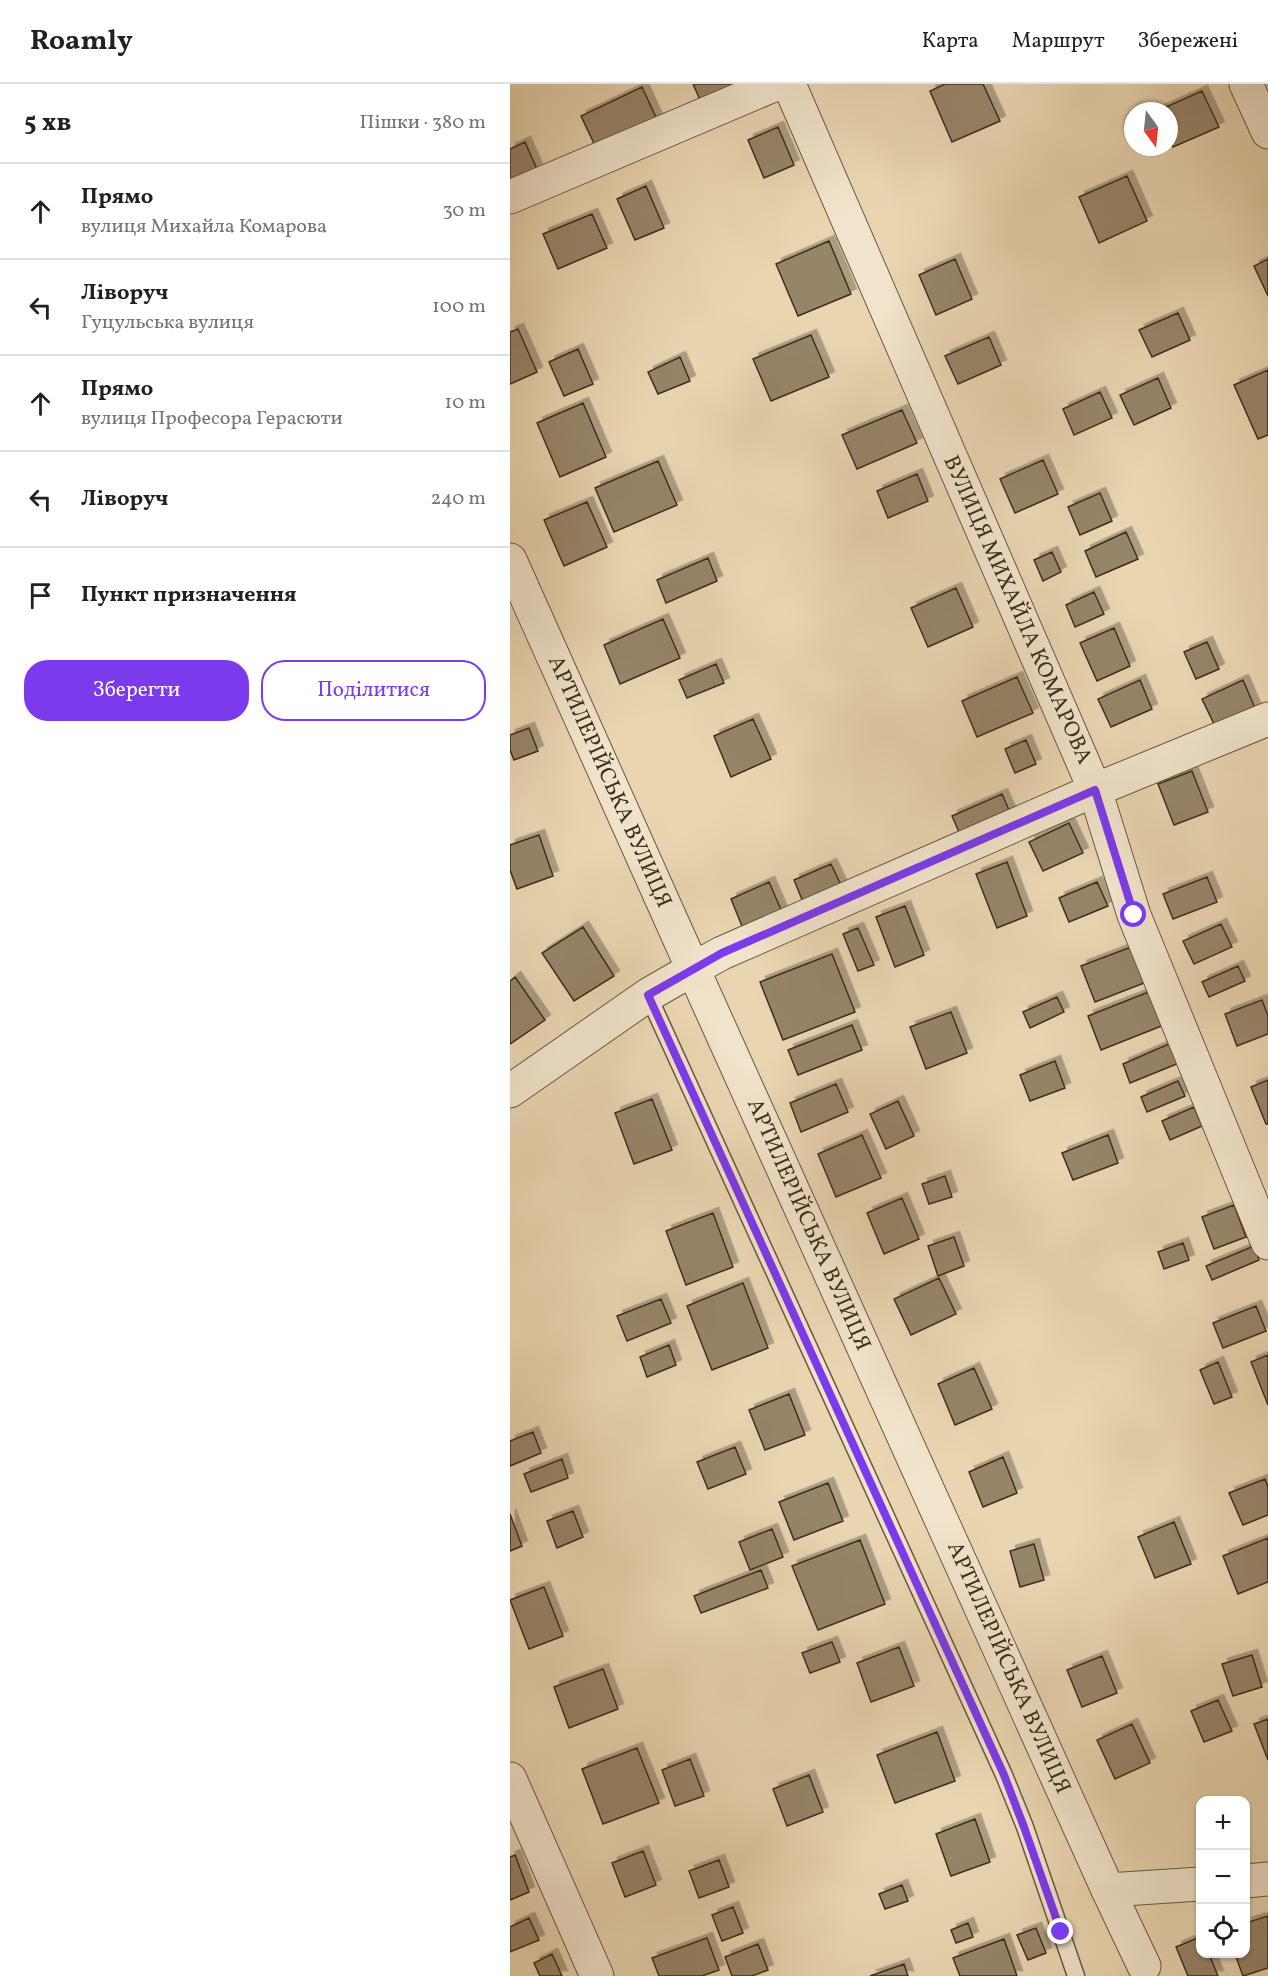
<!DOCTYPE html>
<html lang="uk">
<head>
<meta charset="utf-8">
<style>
	body { margin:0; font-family:Vollkorn,serif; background:#f2f2f2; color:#202124 }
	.controls { position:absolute; right:18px; bottom:18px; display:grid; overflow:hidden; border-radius:12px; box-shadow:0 2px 4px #0004 }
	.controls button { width:54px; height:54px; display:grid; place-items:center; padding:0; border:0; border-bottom:2px solid #e0e0e0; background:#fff; color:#202124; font:30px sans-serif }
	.compass { position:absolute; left:614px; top:18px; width:54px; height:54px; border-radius:50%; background:#fff; box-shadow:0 2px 4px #0004; rotate:165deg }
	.stop { position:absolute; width:18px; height:18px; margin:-14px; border:4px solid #7c3aed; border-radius:50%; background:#fff }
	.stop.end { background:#7c3aed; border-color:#fff; box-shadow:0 2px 6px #0008 }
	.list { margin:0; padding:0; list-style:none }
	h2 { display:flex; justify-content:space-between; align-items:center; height:78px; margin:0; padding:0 24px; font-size:26px }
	h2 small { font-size:20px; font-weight:400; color:#757577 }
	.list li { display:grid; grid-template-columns:39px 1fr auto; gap:18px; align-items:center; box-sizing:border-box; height:96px; padding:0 24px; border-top:2px solid #e0e0e0 }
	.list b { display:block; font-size:22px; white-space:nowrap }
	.list p { margin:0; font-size:20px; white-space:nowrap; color:#757577 }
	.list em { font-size:20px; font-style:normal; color:#757577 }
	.actions { display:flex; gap:12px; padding:18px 24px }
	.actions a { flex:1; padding:14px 0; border:2px solid #7c3aed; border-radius:24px; text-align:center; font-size:21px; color:#7c3aed }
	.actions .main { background:#7c3aed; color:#fff }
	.icon { flex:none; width:33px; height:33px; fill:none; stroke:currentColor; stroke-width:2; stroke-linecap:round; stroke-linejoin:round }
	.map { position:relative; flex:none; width:758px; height:1892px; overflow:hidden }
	header { display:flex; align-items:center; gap:36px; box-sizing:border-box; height:84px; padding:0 30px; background:#fff; border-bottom:2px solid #e0e0e0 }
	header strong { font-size:28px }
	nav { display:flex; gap:33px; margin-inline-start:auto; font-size:21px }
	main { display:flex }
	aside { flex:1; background:#fff }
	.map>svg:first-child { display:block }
</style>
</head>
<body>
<header>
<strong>Roamly</strong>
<nav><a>Карта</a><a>Маршрут</a><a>Збережені</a></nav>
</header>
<main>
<aside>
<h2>5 хв<small>Пішки · 380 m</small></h2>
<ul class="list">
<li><svg class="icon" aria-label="ahead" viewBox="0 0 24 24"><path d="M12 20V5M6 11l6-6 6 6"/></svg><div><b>Прямо</b><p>вулиця Михайла Комарова</p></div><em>30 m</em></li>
<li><svg class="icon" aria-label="left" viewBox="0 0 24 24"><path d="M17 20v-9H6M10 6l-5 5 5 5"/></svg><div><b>Ліворуч</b><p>Гуцульська вулиця</p></div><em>100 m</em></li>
<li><svg class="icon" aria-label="ahead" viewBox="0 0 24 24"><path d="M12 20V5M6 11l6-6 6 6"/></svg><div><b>Прямо</b><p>вулиця Професора Герасюти</p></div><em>10 m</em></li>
<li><svg class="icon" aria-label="left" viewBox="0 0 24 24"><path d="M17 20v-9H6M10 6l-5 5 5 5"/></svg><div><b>Ліворуч</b></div><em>240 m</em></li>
<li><svg class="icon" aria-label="arrive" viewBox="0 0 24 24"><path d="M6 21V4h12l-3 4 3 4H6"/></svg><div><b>Пункт призначення</b></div></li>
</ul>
<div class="actions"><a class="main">Зберегти</a><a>Поділитися</a></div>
</aside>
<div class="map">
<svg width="758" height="1892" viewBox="0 0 758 1892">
	<defs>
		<filter id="shadow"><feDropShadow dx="5.5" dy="-5.5" stdDeviation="0" flood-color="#0004"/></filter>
	</defs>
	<rect width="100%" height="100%" fill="#e9d6b1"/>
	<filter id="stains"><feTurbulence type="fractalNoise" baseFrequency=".00333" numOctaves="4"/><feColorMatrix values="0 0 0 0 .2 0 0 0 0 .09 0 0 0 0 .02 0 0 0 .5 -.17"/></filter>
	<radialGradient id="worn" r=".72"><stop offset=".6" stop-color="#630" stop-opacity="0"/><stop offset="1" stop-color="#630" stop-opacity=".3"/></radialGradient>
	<path fill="#978569" stroke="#3e2e1c" stroke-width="1.5" filter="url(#shadow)" d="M183,0H230L191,18Z
		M435,0H473L490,37L442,58L420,7Z
		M132,3L150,42L89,70L71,32Z
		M692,7L709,43L663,63L659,54V27H647Z
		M268,43L284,81L254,94L238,56Z
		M15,58L27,85L0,97V65Z
		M617,92L637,137L589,159L569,113Z
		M136,102L154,144L125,156L107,115Z
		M82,130L97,164L48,185L33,150Z
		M319,157L341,210L288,232L266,180Z
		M445,175L462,215L426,231L409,191Z
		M758,175V212L744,182Z
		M668,229L680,256L642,273L629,246Z
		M8,245L27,288L0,300V248Z
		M301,251L319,293L261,317L243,275Z
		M479,253L491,281L448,300L435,272Z
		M68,265L83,300L54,312L39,278Z
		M170,273L180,297L148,310L138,288Z
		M758,286V351L748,355L724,301Z
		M648,294L661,324L624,341L610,311Z
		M590,308L602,334L564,351L553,325Z
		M73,319L96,373L50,393L27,339Z
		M392,326L407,359L347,385L332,351Z
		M533,376L548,410L505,429L490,395Z
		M148,377L167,421L104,448L85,404Z
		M407,390L418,417L378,434L367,407Z
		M590,409L602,437L570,451L558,423Z
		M77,418L97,463L54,482L34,436Z
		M616,448L628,475L586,493L575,467Z
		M542,468L551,488L533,497L524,476Z
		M198,474L207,497L156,519L147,496Z
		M446,504L463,543L418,563L401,524Z
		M584,508L594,530L565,543L556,521Z
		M153,535L170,574L110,600L94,561Z
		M604,544L620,582L587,597L570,559Z
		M697,558L709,585L686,595L674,568Z
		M206,580L214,599L177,614L169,596Z
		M507,593L523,629L467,653L452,617Z
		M630,596L642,625L601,643L588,615Z
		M733,596L745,624L705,642L692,615Z
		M243,635L261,675L221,693L204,652Z
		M19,644L28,667L4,676L0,666V651Z
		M516,656L526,680L505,689L495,665Z
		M682,687L698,728L664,741L648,700Z
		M492,710L502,733L452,755L442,732Z
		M559,739L573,769L533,787L519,758Z
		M29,751L43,792L7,805L0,786V761Z
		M497,778L517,832L487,844L466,790Z
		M321,780L331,801L293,818L284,796Z
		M697,793L707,818L663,835L653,810Z
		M259,798L273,830L234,847L221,815Z
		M587,798L598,822L559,838L549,814Z
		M395,822L414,871L385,883L366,833Z
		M711,840L722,863L684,880L673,857Z
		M73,843L104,892L64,917L32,869Z
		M348,844L364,881L348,887L333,850Z
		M621,863L634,899L585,918L571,882Z
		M322,870L345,928L273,956L250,898Z
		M728,882L735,897L699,913L692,898Z
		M5,893L35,936L0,960V897Z
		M641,907L654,941L591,966L578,932Z
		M547,913L554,928L520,944L513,928Z
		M752,916L758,932V950L727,962L715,930Z
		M441,928L457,969L416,985L400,943Z
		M342,941L352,966L288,991L278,966Z
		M661,959L669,979L620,999L613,980Z
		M545,977L555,1004L520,1017L510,991Z
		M758,996V1040H756L741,1003Z
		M668,997L675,1012L637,1028L631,1013Z
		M326,1000L338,1028L291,1048L280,1019Z
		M142,1015L162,1066L124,1080L105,1029Z
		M388,1017L404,1052L376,1065L360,1030Z
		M684,1023L692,1042L660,1056L652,1037Z
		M352,1051L371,1094L326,1113L308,1070Z
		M598,1051L608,1079L563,1096L552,1069Z
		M435,1092L442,1113L419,1120L412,1100Z
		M392,1114L409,1155L374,1170L357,1129Z
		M724,1121L736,1153L704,1165L692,1133Z
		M203,1129L223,1183L176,1201L156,1147Z
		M444,1153L454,1182L428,1192L418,1162Z
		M673,1159L679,1176L654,1185L648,1168Z
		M744,1162L749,1176L702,1196L696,1182Z
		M429,1194L446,1230L401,1251L384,1215Z
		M233,1199L258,1264L202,1286L177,1222Z
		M151,1215L161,1239L117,1257L107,1232Z
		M746,1222L756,1247L713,1264L703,1239Z
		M159,1261L166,1281L137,1293L130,1273Z
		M758,1271V1321L741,1278Z
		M708,1278L722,1313L704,1320L690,1286Z
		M464,1284L482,1325L445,1341L428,1300Z
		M279,1310L295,1351L255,1366L239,1326Z
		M23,1348L31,1369L0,1382V1357Z
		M225,1363L236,1390L198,1405L187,1378Z
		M493,1373L507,1409L473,1423L459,1388Z
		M52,1375L58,1394L21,1408L14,1390Z
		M755,1395L758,1403V1431L733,1441L719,1409Z
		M318,1399L333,1437L284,1456L269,1418Z
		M63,1427L73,1453L47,1464L37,1437Z
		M0,1430L12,1462L0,1467Z
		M664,1438L681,1480L645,1494L628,1453Z
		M262,1445L273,1473L240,1486L229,1458Z
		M758,1454V1498L728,1510L713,1472Z
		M350,1456L375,1520L308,1546L282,1482Z
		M524,1460L534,1496L510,1503L500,1467Z
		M251,1486L258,1504L191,1529L184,1512Z
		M34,1503L53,1552L19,1565L0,1516Z
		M322,1558L330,1578L300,1589L292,1569Z
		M389,1563L404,1602L361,1618L347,1579Z
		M742,1571L752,1603L723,1612L712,1580Z
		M592,1572L607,1609L572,1623L557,1586Z
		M93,1585L108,1625L59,1644L44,1603Z
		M708,1616L722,1647L694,1658L681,1627Z
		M758,1635V1676L744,1640Z
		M622,1640L640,1679L605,1695L587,1656Z
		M427,1648L445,1697L385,1719L367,1671Z
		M127,1664L149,1719L93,1740L72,1685Z
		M180,1675L194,1712L165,1722L152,1686Z
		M299,1691L313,1728L277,1742L263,1705Z
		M465,1735L480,1778L441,1792L426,1750Z
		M133,1767L146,1801L115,1813L102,1779Z
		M5,1771L19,1808L0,1816V1773Z
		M209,1776L219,1803L189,1814L179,1787Z
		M392,1801L398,1817L375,1825L369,1810Z
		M223,1823L233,1849L212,1857L202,1831Z
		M758,1832V1884L733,1892L725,1870H736V1839Z
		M19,1834L29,1856L0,1868V1843Z
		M458,1839L463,1853L446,1859L441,1846Z
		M526,1844L536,1869L518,1876L507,1851Z
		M690,1853V1870H699L708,1892H678L666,1863Z
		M197,1854L209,1886L192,1892H149L142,1874Z
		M494,1855L507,1892H450L443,1874Z
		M248,1860L258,1886L242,1892H222L215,1873Z
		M42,1870L52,1892H30L24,1879Z
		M394,1880L398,1892H360Z"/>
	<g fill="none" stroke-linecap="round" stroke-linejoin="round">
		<defs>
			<path id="service" d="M138,911L494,1691L515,1743L566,1892"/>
			<path id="minor" d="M279,0L585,706L624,831L758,1159
				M736,0L758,48
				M0,113L266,0
				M0,476L183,885L212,869L585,706L758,635
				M0,1695L87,1892
				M598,1806L634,1882"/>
			<path id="tertiary" d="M0,1007L138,911L183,885L598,1806L690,1800
				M736,1797L758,1795"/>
		</defs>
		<use href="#service" stroke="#695841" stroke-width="19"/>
		<use href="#minor" stroke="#695841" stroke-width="35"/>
		<use href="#tertiary" stroke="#695841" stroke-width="35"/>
		<use href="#service" stroke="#f1e4cc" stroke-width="16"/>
		<use href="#minor" stroke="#f1e4cc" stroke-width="33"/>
		<use href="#tertiary" stroke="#f1e4cc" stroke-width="33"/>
	</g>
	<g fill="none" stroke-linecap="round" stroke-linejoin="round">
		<path stroke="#7c3aed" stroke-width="8" d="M551,1848L514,1743L494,1691L138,911L212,869L585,706L624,831"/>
	</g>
	<g text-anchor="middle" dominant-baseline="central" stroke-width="4.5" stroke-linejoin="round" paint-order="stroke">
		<g font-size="22" fill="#3e2e1c" stroke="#f1e4cc">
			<text transform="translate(507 526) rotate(66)">ВУЛИЦЯ МИХАЙЛА КОМАРОВА</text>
			<text transform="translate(99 698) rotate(66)">АРТИЛЕРІЙСЬКА ВУЛИЦЯ</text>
			<text transform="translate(298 1141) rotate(66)">АРТИЛЕРІЙСЬКА ВУЛИЦЯ</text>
			<text transform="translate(498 1584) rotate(66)">АРТИЛЕРІЙСЬКА ВУЛИЦЯ</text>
		</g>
	</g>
	<rect width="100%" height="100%" filter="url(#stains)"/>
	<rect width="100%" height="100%" fill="url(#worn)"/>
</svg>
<div class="controls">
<button>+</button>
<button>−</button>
<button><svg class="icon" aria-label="locate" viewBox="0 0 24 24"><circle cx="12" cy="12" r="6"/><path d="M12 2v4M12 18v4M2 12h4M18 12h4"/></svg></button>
</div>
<svg class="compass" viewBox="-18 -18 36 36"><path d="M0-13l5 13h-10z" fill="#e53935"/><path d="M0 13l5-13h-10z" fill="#757577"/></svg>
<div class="stop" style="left:624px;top:831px"></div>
<div class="stop end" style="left:551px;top:1848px"></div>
</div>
</main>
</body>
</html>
